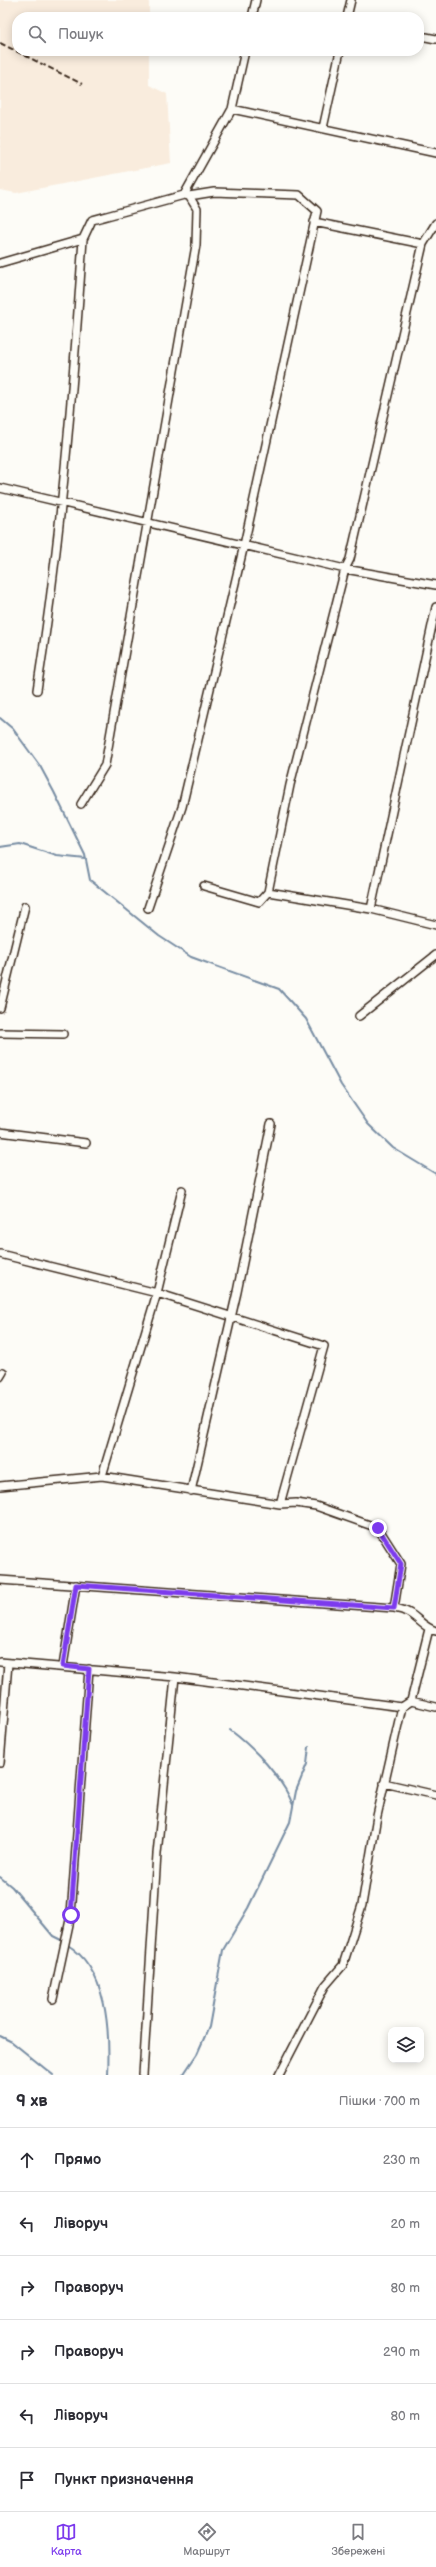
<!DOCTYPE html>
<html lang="uk">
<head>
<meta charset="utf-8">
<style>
	body { margin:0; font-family:"Balsamiq Sans",sans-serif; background:#f7f7f7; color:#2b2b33 }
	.controls { position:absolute; right:12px; bottom:12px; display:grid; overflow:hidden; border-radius:8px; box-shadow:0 2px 10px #0003 }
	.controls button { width:36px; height:36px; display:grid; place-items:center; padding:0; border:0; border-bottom:1px solid #e1e1e2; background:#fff; color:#2b2b33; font:20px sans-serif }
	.stop { position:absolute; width:12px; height:12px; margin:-9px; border:3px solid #7c3aed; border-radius:50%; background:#fff }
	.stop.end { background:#7c3aed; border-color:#fff; box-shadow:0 1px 4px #0008 }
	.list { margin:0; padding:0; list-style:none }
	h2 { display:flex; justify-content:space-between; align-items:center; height:52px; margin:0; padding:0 16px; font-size:17px }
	h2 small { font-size:13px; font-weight:400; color:#7c7c81 }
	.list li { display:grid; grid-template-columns:26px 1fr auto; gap:12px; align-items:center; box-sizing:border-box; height:64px; padding:0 16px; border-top:1px solid #e1e1e2 }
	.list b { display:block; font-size:15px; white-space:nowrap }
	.list em { font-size:13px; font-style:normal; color:#7c7c81 }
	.icon { flex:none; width:22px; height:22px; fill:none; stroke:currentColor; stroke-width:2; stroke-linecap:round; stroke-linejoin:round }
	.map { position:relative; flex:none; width:436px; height:2075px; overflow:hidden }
	.search { position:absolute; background:#fff; box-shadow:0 2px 10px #0003; left:12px; right:12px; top:12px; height:44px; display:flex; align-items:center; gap:10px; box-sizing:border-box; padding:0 14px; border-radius:16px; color:#7c7c81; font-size:15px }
	.sheet { height:436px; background:#fff }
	nav { display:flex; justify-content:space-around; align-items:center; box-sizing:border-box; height:56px; border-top:1px solid #e1e1e2; background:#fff; font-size:11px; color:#7c7c81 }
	nav a { display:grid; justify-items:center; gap:2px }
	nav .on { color:#7c3aed }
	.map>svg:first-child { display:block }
</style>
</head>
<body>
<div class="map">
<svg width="436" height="2075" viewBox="0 0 436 2075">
	<rect width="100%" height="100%" fill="#fdfcf7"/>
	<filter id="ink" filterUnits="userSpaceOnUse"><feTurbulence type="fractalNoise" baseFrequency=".025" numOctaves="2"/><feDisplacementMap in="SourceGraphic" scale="8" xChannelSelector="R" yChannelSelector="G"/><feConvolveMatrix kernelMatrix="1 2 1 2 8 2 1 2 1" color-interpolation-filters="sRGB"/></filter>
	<g filter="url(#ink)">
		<path fill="#f9ecdd" d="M0,0H149V17H17V51H149V85L167,94L171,163L16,193L0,190Z"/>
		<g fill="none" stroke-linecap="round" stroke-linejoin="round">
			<path stroke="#788da3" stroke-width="2" d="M0,718L13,729L40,766L54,792L85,855L90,880L159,936L191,957L279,989L306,1019L341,1085L368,1124L393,1148L436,1174
				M0,847L20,844L57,856L86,859
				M230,1730C254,1748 282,1777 293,1805
				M0,1877L12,1887L53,1936L63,1941
				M66,1944C108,1968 110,2032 108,2075
				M0,2036L12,2042L53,2075
				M183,2075L197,2054L209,2027L223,1950L248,1908L290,1822L296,1791L307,1764L309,1747"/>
			<defs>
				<path id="street" d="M252,17L256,0
					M347,17L351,0
					M426,37L436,39
					M232,109L436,153
					M323,128L340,51
					M184,195L232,109L245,51
					M314,222L423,244
					M0,263L83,239L92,220L184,195L189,196L197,209L196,245L105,765L81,804
					M0,488L345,569L436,585
					M37,690C61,540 73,390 83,239
					M204,886L259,902L268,892L290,785L345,569L350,559L423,244L436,223
					M268,892L371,909L436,925
					M148,908L182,807L244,545L317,211L299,195L214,192L189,196
					M371,909L436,607
					M0,1008L25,906
					M359,1016L436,955
					M0,1033L63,1034
					M0,1132L86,1143
					M0,1254L157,1293L324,1346L280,1504
					M0,1377L3,1372
					M102,1476L157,1293L182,1190
					M0,1486L102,1476L280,1504L296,1503L316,1506L378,1528L401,1564L394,1608L0,1580
					M191,1491L237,1292L271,1124
					M394,1608C418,1612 417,1625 436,1631
					M0,1662L175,1677L402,1707
					M63,1666L76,1585
					M411,1701L436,1707
					M0,1763L8,1663
					M384,1783L436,1795
					M53,1999L71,1915L89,1669
					M143,2075L157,1854L175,1677
					M279,2075L325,1986L343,1965L362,1905L377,1816L402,1707L411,1701L429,1629"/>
			</defs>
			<use href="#street" stroke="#3b2a1e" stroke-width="10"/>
			<use href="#street" stroke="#fdfcf7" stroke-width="7"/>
			<path stroke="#3b2a1e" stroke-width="2" stroke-dasharray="6 3" stroke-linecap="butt" d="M0,43L82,84"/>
		</g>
	</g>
	<g fill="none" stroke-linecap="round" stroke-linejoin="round" filter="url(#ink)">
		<path stroke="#7c3aed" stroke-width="5" d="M71,1915L89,1669L63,1666L76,1585L394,1608L401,1564L378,1528"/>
	</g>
</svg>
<div class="controls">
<button><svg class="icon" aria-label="layers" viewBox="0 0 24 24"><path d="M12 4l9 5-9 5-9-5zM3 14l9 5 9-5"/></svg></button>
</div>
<div class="stop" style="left:71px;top:1915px"></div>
<div class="stop end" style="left:378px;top:1528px"></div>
<div class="search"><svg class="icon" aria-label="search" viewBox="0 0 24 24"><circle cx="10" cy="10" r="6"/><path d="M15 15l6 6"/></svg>Пошук</div>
</div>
<section class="sheet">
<h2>9 хв<small>Пішки · 700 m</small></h2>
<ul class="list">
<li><svg class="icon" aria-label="ahead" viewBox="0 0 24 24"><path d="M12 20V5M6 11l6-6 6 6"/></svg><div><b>Прямо</b></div><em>230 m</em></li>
<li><svg class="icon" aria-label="left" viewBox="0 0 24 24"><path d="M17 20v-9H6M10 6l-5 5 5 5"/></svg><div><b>Ліворуч</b></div><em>20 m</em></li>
<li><svg class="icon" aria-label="right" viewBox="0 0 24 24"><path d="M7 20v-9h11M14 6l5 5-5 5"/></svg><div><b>Праворуч</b></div><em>80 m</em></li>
<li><svg class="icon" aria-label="right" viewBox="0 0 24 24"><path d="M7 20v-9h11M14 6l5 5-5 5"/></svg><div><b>Праворуч</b></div><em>290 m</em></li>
<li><svg class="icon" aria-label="left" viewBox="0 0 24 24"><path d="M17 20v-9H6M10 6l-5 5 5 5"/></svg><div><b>Ліворуч</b></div><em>80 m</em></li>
<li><svg class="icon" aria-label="arrive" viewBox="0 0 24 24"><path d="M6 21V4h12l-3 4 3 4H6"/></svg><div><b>Пункт призначення</b></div></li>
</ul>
</section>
<nav>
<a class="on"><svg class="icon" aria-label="map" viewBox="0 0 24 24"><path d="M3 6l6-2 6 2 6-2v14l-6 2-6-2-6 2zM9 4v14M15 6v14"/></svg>Карта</a>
<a><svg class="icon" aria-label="directions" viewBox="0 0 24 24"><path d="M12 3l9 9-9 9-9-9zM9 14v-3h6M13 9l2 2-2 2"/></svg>Маршрут</a>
<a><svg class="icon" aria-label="saved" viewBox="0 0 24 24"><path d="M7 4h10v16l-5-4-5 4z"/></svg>Збережені</a>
</nav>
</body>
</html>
